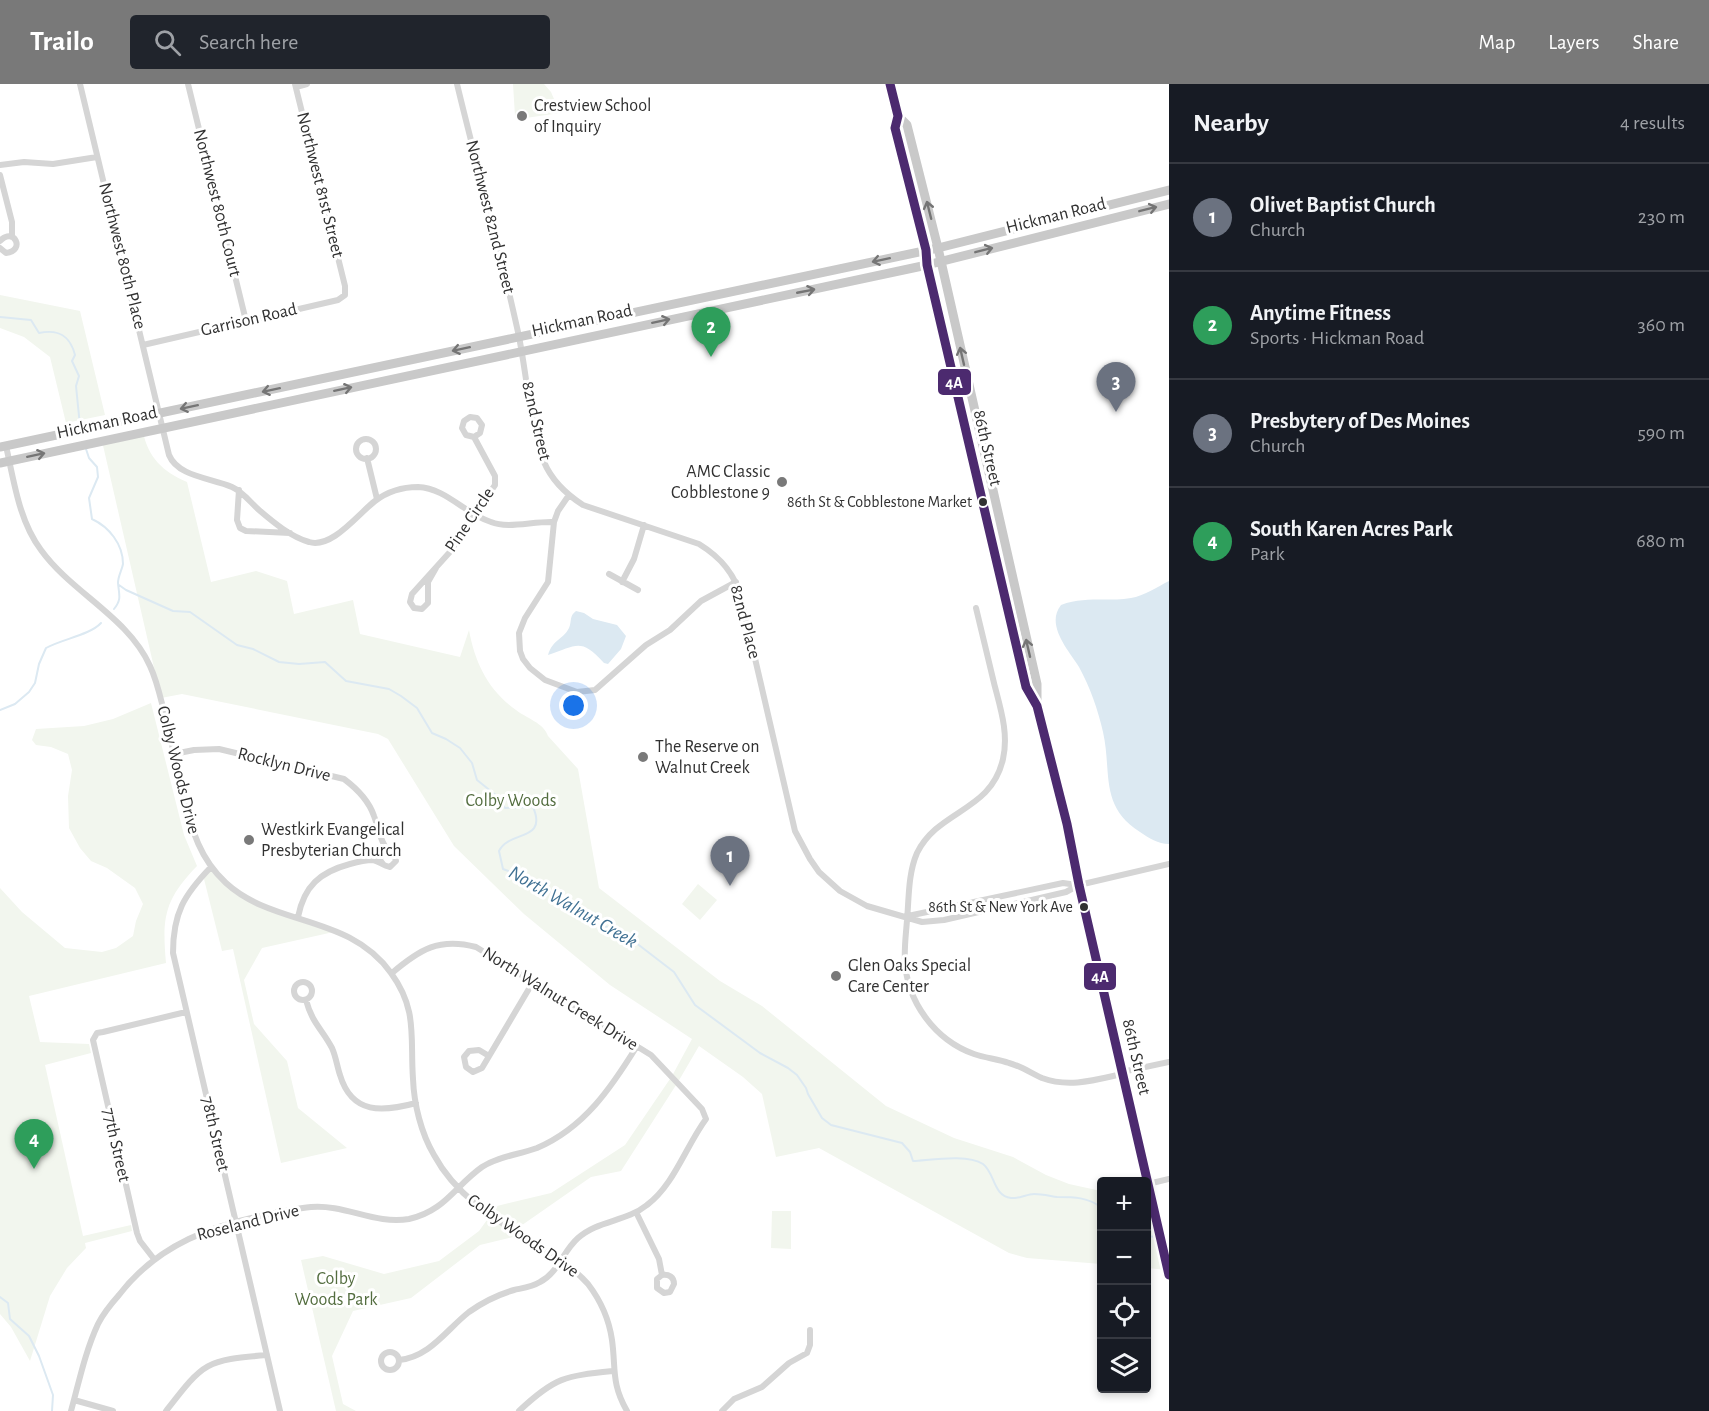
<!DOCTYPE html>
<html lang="en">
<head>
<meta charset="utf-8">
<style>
	body { margin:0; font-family:"Alegreya Sans",sans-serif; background:#20242c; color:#f1f3f6 }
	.controls { position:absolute; right:18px; bottom:18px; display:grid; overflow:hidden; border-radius:6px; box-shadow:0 3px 9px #0003 }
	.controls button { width:54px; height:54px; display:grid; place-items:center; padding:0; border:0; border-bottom:2px solid #363941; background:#171b24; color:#f1f3f6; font:30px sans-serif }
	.you { position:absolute; left:574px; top:622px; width:21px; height:21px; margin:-15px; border:4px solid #fff; border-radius:50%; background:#1a73e8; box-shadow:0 0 0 9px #1a73e833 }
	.badge { display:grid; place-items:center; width:39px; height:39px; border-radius:50%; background:#797979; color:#fff; font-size:20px; font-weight:700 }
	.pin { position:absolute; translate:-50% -50px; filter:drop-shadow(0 2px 3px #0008) }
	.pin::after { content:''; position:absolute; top:32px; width:21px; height:18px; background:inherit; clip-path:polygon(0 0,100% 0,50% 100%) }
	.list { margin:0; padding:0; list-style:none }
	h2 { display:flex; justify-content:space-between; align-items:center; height:78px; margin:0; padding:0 24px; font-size:26px }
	h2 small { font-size:20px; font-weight:400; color:#9ea1a6 }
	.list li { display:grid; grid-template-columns:39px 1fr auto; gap:18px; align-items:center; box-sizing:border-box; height:108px; padding:0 24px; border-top:2px solid #363941 }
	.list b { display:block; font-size:22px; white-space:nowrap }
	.list p { margin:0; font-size:20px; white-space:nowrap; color:#9ea1a6 }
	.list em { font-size:20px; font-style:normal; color:#9ea1a6 }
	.icon { flex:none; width:33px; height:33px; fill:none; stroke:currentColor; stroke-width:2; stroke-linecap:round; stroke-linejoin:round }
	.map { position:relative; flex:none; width:1169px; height:1327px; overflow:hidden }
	header { display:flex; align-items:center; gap:36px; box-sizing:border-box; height:84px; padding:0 30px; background:#797979; color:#fff }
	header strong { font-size:28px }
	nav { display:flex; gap:33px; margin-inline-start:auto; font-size:21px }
	.search { width:420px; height:54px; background:#20242c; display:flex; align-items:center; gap:15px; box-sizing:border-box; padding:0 21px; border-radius:6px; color:#9ea1a6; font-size:22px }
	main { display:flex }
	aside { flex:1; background:#171b24 }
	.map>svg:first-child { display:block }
</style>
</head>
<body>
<header>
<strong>Trailo</strong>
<div class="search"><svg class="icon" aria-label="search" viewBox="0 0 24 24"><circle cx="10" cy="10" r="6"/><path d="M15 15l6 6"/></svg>Search here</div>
<nav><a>Map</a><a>Layers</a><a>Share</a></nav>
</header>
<main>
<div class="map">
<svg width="1169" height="1327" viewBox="0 0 1169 1327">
	<rect width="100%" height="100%" fill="#fff"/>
	<path fill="#f2f6ee" d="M513,0H544L551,8L560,29L519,35L515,32Z
		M0,211L80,227L105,331L66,339L50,273L24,253L0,244Z
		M143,348C148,373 163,388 187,398L211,498L256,487L287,497L294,530L353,516L360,550L460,573L469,546C475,579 488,606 516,626C526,634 544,639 548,652L578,685L599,804L720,897L762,922L886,1022L954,1054L1013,1073L1046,1091L1069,1100L1101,1107V1180L1027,1174L1009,1169L819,1064L776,1073L762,1010L743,993L699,962L678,998L621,1087L591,1093L515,1146L521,1151L480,1161L411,1214L353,1227L332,1272L343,1320L356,1327H336L301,1176L323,1172L384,1190L439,1177L479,1147L497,1122L551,1109L625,1061L672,992L692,955L610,901L524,830L454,762L388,655L378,650L182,610L161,614L102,357Z
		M151,619L184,751L197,782C164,816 162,834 166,879L29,912L40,958L89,960L91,969L45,981L83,1152L131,1141L132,1147L85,1159L86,1164L67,1184L50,1212L30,1277L11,1243L0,1230V804L22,828L65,864L102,868L116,864L133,852L136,837L143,820L135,804L107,784L91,777L80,764L69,744L68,712L72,686L68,670L51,663L36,661L32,656L36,645L84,642L113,635Z
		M211,783L227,800L257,819L338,847L262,864L244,896L254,940L287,977L298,1024L347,1064L281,1079L233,865L222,867L203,791Z
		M698,800L717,816L700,836L682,820Z
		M1146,1100L1168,1186L1147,1184Z
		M772,1127H791V1165L771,1164Z"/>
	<path fill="#dce9f2" d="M1169,497V760C1158,760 1149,754 1140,748C1099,722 1112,688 1103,648C1098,626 1090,603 1079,583C1069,567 1045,541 1061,521C1086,512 1107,518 1131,514C1144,512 1157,503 1169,497Z
		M576,527L584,529L593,535L617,541L626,552L621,565L608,580L604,579C580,553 577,562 548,571C553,555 563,556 569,544C572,537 569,532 576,527Z"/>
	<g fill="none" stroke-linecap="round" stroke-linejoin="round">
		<path stroke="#dce9f2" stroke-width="2" d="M0,233L31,236L39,249C58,245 70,251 75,271L72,277L79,292L76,302L80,342
			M85,362L89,374L97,383L98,393L89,414L92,435C109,443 123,460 123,480C122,486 118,492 118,499C119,511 122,515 114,525
			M119,501L126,506L173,527L190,528L237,561L253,565L279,578L299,580L325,578L346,597L389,605L401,612L417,624L432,649L446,655L460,664L472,679L477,696L497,712L505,724L533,723C548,758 509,746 499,767L503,785L533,796L590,835L631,855L674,888L695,921L760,969L788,984L797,991L806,1004L808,1010L822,1034L831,1041L902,1059L910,1068L913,1077C932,1076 967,1070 983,1080C995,1089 993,1112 1011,1114C1019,1115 1027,1110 1034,1110C1042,1110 1050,1112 1057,1113C1074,1113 1088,1113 1102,1124
			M0,626L15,620L29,608L35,599L39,580L46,564C62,555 90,551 101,539
			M1146,1152L1157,1153
			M0,1213L8,1219L10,1235L29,1252L39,1272L53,1311L52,1327"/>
		<path stroke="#d5d5d5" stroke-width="6" d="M80,0L169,371C178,393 212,394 232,403C243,408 250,418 259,426C273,438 291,453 309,458C332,465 358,430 375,417C387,408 403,403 418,403C446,404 465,430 491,438C508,445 533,437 554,438
			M188,0L246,237
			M457,0C477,83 500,165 518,248C527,290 529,338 544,378C552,397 566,410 583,421L699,460C720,473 735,489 741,514L795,747L810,775L819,788L840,807L867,822L922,838L944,836L1066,808L1079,801L1169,780
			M296,3L307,0
			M0,81L24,78L53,80L97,73
			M0,91L12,138V153
			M0,157C14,142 26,167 6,169L0,164
			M143,261L338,216L345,211V202L295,0
			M356 365a10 10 0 1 1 20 0a10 10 0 1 1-20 0Z
			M6,362C14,397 19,437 41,466C72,509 128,533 150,582C158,599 161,617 166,635C172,661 178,687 184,713C192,747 200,775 226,799C274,843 349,830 391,889C418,926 410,953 413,995C414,1020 421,1049 434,1071C456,1112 496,1136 534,1160C554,1171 573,1183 588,1200C601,1217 609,1235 612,1256C616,1285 611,1299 627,1327
			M367,374L377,415
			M239,406L237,436L240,444L246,447L290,449
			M569,411L558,427L554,438L548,498L525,534L519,549L520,567L523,575L530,584L545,596L577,608L595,606L646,561L670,546L701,517L736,498
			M436,484L428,498V519L422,525L414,524L410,518L412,510L449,469L495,401V392L474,353L466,351L462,344L464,337L470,333L477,334L482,341L480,349L474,353
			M609,490L638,506
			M622,498L634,475L644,441
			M976,524C982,549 988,574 994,599C1000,623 1009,649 1003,675C991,728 939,725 917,769C908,790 909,814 907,836C906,850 904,864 905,877C907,918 935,956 974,970C985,974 998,975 1009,979C1021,982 1031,989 1042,994C1069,1004 1095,996 1122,990
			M174,670L194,666L219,665L344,695C356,704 369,717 374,732C379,745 379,755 388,767
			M211,783C184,811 173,829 173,869L280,1327
			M908,832L1063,799L1077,801
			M298,833C304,802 320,788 350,780C357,778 365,776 373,776C379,777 383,782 390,783L396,777L394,769L388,767L382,770L380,776L383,780
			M392,889C419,866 439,853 476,863L651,971L702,1025L706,1035C686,1062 674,1101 647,1121C626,1138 598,1136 578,1154C563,1167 558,1189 540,1198C532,1203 523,1204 514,1206C497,1211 483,1218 469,1228C447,1245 430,1273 399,1276
			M294 907a9 9 0 1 1 18 0a9 9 0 1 1-18 0Z
			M306,916C312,939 322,945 332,964C336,973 337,982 340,991C352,1031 383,1028 416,1019
			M489,972L479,966L469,967L464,973L466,983L473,988L482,984L533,898
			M1122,988L1169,978
			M1148,1100L1169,1095
			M636,1128L659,1175L662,1191L657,1195V1204L664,1209L670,1208L674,1200C674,1193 669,1190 662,1191
			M154,1175L140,1157L137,1149L93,956L97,949L103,948L186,928
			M381 1277a9 9 0 1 1 18 0a9 9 0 1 1-18 0Z
			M74,1316L113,1327
			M71,1327C79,1298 85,1268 98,1240C103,1230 111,1220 119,1211C158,1160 214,1140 275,1129C287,1127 299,1124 311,1123C345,1120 375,1141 409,1135C445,1127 455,1102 482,1083C499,1072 518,1071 537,1064C584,1044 611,1004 637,962
			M166,1327C204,1278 205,1276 267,1271
			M519,1327C555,1293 565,1292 613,1287
			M722,1327L734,1315L762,1303L789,1279L807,1269L810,1261V1246"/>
		<path stroke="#c9c9c9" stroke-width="9" d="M890,0L898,32L895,44L926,166L927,181L1026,603L1036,620
			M898,32L907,41L938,164L1037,600V622L1067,740L1079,801L1169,1191
			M0,363L938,164L1169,106
			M0,379L927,181L1169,120"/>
		<defs>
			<path id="bus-1" d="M890,0L898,32L895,44L926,166L927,181L1026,603L1037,622L1067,740L1079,801L1169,1191"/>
		</defs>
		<use href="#bus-1" stroke="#fff" stroke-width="14"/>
		<use href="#bus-1" stroke="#4c2a6f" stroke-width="9"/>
	</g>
	<defs><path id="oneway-shaft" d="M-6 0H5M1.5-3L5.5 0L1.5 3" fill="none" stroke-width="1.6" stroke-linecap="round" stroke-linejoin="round" transform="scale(1.5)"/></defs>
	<g stroke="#757575">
		<use href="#oneway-shaft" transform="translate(1148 125) rotate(-14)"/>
		<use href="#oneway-shaft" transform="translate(929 126) rotate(-104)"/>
		<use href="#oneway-shaft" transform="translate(984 166) rotate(-14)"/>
		<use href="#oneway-shaft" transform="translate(881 176) rotate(168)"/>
		<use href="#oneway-shaft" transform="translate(806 207) rotate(-11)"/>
		<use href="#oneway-shaft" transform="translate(661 237) rotate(-12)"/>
		<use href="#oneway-shaft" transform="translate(461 265) rotate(168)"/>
		<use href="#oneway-shaft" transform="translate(962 272) rotate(-103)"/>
		<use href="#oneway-shaft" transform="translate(343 305) rotate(-12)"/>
		<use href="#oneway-shaft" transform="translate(271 306) rotate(168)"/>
		<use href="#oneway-shaft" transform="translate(189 323) rotate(168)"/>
		<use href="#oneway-shaft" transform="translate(36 371) rotate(-12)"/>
		<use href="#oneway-shaft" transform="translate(1028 564) rotate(-103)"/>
	</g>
	<g fill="#797979" stroke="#fff" stroke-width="2">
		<circle cx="522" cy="32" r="6"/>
		<circle cx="782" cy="398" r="6"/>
		<circle cx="643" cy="673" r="6"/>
		<circle cx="249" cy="756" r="6"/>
		<circle cx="836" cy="892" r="6"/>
	</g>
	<g fill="#313131" stroke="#fff" stroke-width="2">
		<circle cx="983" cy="418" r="5"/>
		<circle cx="1084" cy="823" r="5"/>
	</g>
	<g text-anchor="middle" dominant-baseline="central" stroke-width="6" stroke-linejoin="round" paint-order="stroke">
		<g font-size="16" fill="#313131" stroke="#fff" text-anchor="end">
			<text x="972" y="418">86th St &amp; Cobblestone Market</text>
			<text x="1073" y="823">86th St &amp; New York Ave</text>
		</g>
		<g font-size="18" fill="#313131" stroke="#fff" text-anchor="start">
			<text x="534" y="22">Crestview School<tspan x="534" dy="21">of Inquiry</tspan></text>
			<text x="770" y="388" text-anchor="end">AMC Classic<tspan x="770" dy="21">Cobblestone 9</tspan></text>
			<text x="655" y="663">The Reserve on<tspan x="655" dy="21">Walnut Creek</tspan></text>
			<text x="261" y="746">Westkirk Evangelical<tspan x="261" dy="21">Presbyterian Church</tspan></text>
			<text x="848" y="882">Glen Oaks Special<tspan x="848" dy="21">Care Center</tspan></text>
		</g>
		<g font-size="18" fill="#313131" stroke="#fff">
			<text transform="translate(320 101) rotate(76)">Northwest 81st Street</text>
			<text transform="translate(217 119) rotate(76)">Northwest 80th Court</text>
			<text transform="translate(1056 132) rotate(-14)">Hickman Road</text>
			<text transform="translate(490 133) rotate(76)">Northwest 82nd Street</text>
			<text transform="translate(122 172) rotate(76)">Northwest 80th Place</text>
			<text transform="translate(249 236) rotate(-13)">Garrison Road</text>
			<text transform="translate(582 237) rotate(-12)">Hickman Road</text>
			<text transform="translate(536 337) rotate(77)">82nd Street</text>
			<text transform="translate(107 339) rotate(-12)">Hickman Road</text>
			<text transform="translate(987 364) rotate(77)">86th Street</text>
			<text transform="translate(470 436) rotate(-56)">Pine Circle</text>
			<text transform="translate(745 538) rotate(75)">82nd Place</text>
			<text transform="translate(284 681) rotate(14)">Rocklyn Drive</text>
			<text transform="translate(178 686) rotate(76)">Colby Woods Drive</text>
			<text transform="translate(560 915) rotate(32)">North Walnut Creek Drive</text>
			<text transform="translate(1136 973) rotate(77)">86th Street</text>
			<text transform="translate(215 1050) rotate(77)">78th Street</text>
			<text transform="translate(116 1061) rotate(77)">77th Street</text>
			<text transform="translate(248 1139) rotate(-14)">Roseland Drive</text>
			<text transform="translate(523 1152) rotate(35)">Colby Woods Drive</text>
		</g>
		<g font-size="18" fill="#536d3f" stroke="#fff">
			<text x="511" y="717">Colby Woods</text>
			<text x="336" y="1195">Colby<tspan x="336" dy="21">Woods Park</tspan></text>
		</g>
		<g font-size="20" font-style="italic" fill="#407193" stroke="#fff">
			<text transform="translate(573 823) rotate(30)">North Walnut Creek</text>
		</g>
	</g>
	<g stroke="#fff" stroke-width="2">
		<rect x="937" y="284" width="35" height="28" rx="6" fill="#4c2a6f"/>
		<rect x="1083" y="878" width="34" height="29" rx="6" fill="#4c2a6f"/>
	</g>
	<g font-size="16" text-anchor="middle" font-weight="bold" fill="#fff">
		<text x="954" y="304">4A</text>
		<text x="1100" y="898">4A</text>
	</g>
</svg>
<div class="controls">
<button>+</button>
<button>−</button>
<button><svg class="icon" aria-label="locate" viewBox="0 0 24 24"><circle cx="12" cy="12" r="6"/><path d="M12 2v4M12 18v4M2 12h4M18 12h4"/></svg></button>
<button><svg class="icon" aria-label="layers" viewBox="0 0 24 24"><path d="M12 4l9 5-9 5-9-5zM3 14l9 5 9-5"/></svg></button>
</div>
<div class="you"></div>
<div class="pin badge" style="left:730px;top:802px;background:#6b7280">1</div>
<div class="pin badge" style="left:711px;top:273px;background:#2e9e5b">2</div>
<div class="pin badge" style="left:1116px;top:328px;background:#6b7280">3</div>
<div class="pin badge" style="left:34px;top:1085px;background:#2e9e5b">4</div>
</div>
<aside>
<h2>Nearby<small>4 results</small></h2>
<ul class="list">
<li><span class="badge" style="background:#6b7280">1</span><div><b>Olivet Baptist Church</b><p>Church</p></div><em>230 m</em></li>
<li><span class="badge" style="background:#2e9e5b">2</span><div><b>Anytime Fitness</b><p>Sports · Hickman Road</p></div><em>360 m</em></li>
<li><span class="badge" style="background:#6b7280">3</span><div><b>Presbytery of Des Moines</b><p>Church</p></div><em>590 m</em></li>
<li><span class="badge" style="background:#2e9e5b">4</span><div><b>South Karen Acres Park</b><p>Park</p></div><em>680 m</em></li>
</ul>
</aside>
</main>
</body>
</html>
